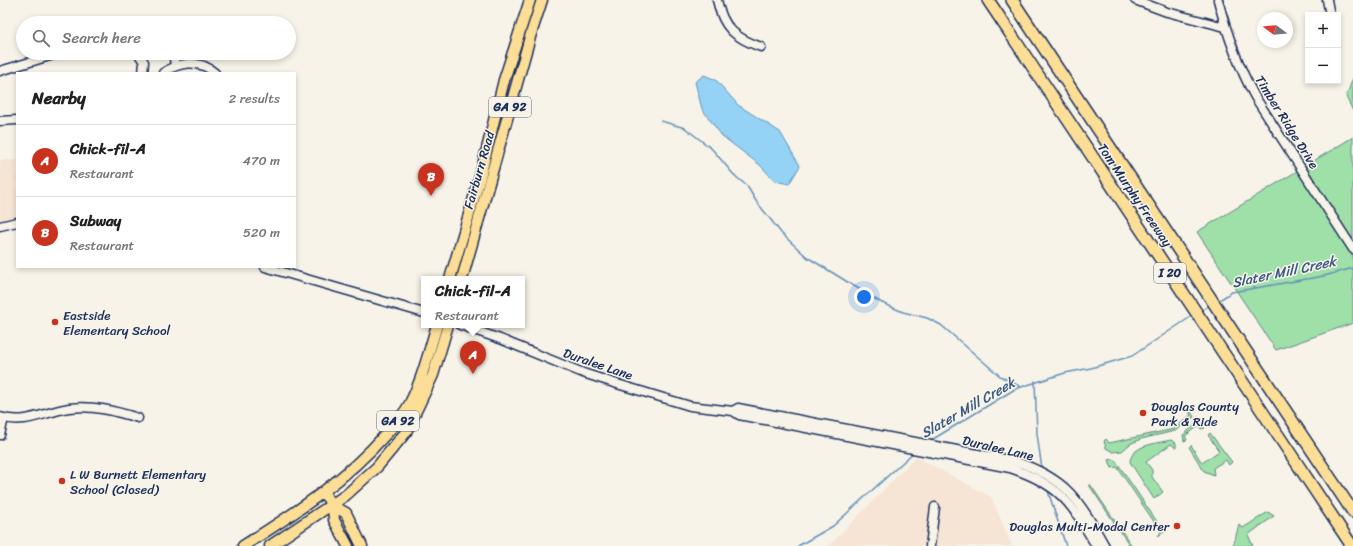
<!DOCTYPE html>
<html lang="en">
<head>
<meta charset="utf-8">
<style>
	body { margin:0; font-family:Sriracha,sans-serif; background:#f6f6f6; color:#222 }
	.controls { position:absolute; right:12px; top:12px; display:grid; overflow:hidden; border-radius:0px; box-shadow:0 2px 6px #0003 }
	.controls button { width:36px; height:36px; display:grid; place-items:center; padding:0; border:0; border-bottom:1px solid #e0e0e0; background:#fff; color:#222; font:20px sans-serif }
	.compass { position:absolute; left:1257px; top:12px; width:36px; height:36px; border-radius:50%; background:#fff; box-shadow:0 2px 6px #0003; rotate:286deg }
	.you { position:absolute; left:864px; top:297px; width:14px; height:14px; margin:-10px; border:3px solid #fff; border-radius:50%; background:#1a73e8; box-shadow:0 0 0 6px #1a73e833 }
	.badge { display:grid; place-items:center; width:26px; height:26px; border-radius:50%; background:#c8321e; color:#fff; font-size:13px; font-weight:700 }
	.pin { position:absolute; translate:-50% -33px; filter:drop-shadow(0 1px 2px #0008) }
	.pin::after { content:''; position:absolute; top:21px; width:14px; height:12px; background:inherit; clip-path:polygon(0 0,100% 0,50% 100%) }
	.popup { position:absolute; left:421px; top:276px; width:104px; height:52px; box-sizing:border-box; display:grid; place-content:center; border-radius:0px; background:#fff; filter:drop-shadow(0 1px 3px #0005); font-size:13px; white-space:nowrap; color:#767676 }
	.popup b { font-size:15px; color:#222 }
	.popup::after { content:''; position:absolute; left:50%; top:100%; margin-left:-8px; border:8px solid transparent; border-top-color:#fff }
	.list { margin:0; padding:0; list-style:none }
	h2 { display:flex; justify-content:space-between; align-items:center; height:52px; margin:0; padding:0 16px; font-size:17px }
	h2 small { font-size:13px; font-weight:400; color:#767676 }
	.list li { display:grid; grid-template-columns:26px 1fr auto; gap:12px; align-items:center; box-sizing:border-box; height:72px; padding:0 16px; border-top:1px solid #e0e0e0 }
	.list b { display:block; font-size:15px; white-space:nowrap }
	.list p { margin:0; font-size:13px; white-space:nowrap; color:#767676 }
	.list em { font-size:13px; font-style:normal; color:#767676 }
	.icon { flex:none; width:22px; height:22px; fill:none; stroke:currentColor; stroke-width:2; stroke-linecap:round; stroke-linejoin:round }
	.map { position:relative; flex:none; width:1353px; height:546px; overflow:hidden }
	.search { position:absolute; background:#fff; box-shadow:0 2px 6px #0003; left:16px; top:16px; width:280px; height:44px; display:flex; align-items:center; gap:10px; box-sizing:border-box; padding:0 14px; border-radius:22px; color:#767676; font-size:15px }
	.panel { position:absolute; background:#fff; box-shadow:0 2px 6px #0003; left:16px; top:72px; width:280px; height:196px; border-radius:0px }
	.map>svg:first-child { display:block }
</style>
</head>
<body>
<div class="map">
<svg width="1353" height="546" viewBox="0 0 1353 546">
	<rect width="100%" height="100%" fill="#f7f3e8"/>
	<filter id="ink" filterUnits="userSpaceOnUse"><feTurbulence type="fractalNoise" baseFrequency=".025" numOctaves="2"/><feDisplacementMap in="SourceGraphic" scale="8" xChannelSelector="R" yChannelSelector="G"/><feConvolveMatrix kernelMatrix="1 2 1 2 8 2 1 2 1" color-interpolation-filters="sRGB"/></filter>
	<g filter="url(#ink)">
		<path fill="#f6e4d4" d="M0,160H17V220L0,225Z
			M916,457L991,497L1012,546H829Z"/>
		<path fill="#9fdfa8" stroke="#5d8783" d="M1353,78V111L1346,97Z
			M1353,137V323L1276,350L1197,232Z
			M1190,410L1194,417L1175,431L1141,439L1130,444L1122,451L1113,452L1106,448L1104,441L1106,439L1109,443L1174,429L1191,415L1189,412Z
			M1199,422L1205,428L1201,429L1199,426L1185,436L1187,440L1184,441L1183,435Z
			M1210,433L1232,462L1229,465L1226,460L1213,468L1214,475L1204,471L1189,447L1191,445L1202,463L1219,451L1208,435Z
			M1171,440L1176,443V448L1171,444L1146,462L1152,470V477L1163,492L1154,499L1130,462C1131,445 1158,443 1171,440Z
			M1113,459L1116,461L1164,532L1158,536L1161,532L1117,467L1112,468L1109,460Z
			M1090,484L1132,546H1130L1089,485Z
			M1268,512L1274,516L1248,535L1253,546H1233L1239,525L1243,528Z"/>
		<path fill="#94d3f5" stroke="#6491b9" d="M704,75L716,80L738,105L780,132L800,166L789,184L775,181L760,165L722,136L702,109L695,82Z"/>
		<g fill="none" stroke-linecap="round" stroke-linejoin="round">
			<path stroke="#6491b9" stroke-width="1.5" d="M661,121L685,128L712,149L734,175L747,186L756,201L782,234L807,257L880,302L903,312L927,318L941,325L1000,376L1021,387
				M1221,299L1232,292L1324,276L1353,268
				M1204,309L1207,307
				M1035,381L1037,434L1042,469
				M930,441L1015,389L1065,373L1091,368L1132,356L1192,316
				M1047,488L1066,546
				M798,546L833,526L914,452"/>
			<defs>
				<path id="minor" d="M717,0C723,28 735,38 761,47
					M1135,0L1167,12L1225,27
					M1218,0C1227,34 1238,66 1255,97L1353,249
					M1327,0L1330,15
					M138,53L144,62L143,73
					M173,53L175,65
					M0,71L60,53
					M163,73C179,62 199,59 215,73
					M0,121L17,120
					M0,226L17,222
					M265,267L424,313
					M460,325L500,339L583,373L614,383L690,406L733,411L738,408L1014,461C1067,478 1079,500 1105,546
					M733,411L739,415L1010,468C1059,484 1071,502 1096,546
					M0,417C27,425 43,412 69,408C93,405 115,411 138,418
					M0,435L4,418
					M930,546L935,507"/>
				<path id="major" d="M450,279L480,177L504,80L530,0
					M462,279L530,37L542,0
					M323,492L333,506L334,520L348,546
					M333,506L346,513L362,546
					M243,546C294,514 346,480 386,434C394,425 403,416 409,405C422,381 429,351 437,325
					M270,546L346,495L377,467L406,432L433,375L448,325"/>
				<path id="highway" d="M988,0L1352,546
					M1012,0L1353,512"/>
			</defs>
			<use href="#minor" stroke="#1b2f5e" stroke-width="11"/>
			<use href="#major" stroke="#1b2f5e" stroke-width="13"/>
			<use href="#highway" stroke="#1b2f5e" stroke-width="14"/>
			<use href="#minor" stroke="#f7f3e8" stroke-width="8"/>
			<use href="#major" stroke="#fcde96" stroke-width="10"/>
			<use href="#highway" stroke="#fcde96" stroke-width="11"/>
		</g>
	</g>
	<g fill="#c8321e" stroke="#f7f3e8" stroke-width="1.5">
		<circle cx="55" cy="322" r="4"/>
		<circle cx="1143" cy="413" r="4"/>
		<circle cx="62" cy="481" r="4"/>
		<circle cx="1177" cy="526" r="4"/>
	</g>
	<g text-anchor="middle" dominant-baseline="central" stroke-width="3" stroke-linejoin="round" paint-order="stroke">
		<g fill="#f7f3e8" stroke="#5d6a87" stroke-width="1">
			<rect x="489" y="97" width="42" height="20" rx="3"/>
			<rect x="1154" y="263" width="32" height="20" rx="3"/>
			<rect x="377" y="411" width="42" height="20" rx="3"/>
		</g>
		<g font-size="12" font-weight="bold" fill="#1b2f5e">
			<text x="510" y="107">GA 92</text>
			<text x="1170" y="273">I 20</text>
			<text x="398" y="421">GA 92</text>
		</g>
		<g font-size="13" fill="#1b2f5e" stroke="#f7f3e8">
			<text transform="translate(1287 122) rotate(58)">Timber Ridge Drive</text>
			<text transform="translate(479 170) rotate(-74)">Fairburn Road</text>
			<text transform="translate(1135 195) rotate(56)">Tom Murphy Freeway</text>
			<text transform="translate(598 364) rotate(19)">Duralee Lane</text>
			<text transform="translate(998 448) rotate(13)">Duralee Lane</text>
		</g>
		<g font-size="13" fill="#1b2f5e" stroke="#f7f3e8" text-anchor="start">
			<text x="63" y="315">Eastside<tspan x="63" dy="15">Elementary School</tspan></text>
			<text x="1151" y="406">Douglas County<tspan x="1151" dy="15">Park &amp; Ride</tspan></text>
			<text x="70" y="474">L W Burnett Elementary<tspan x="70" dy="15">School (Closed)</tspan></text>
			<text x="1169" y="526" text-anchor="end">Douglas Multi-Modal Center</text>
		</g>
		<g font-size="14" font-style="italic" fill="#395884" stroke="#f7f3e8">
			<text transform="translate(1284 272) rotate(-12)">Slater Mill Creek</text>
			<text transform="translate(968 408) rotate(-30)">Slater Mill Creek</text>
		</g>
	</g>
</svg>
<div class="controls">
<button>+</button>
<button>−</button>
</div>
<svg class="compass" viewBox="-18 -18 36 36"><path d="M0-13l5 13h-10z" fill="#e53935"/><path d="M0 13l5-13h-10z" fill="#767676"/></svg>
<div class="you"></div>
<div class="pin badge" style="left:473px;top:374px">A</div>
<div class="popup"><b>Chick-fil-A</b>Restaurant</div>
<div class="pin badge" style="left:431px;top:196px">B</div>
<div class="search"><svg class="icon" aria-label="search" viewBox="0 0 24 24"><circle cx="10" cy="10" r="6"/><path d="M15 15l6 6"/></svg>Search here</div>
<section class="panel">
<h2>Nearby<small>2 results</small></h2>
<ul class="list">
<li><span class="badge">A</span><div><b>Chick-fil-A</b><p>Restaurant</p></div><em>470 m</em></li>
<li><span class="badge">B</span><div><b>Subway</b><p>Restaurant</p></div><em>520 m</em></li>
</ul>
</section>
</div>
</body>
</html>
